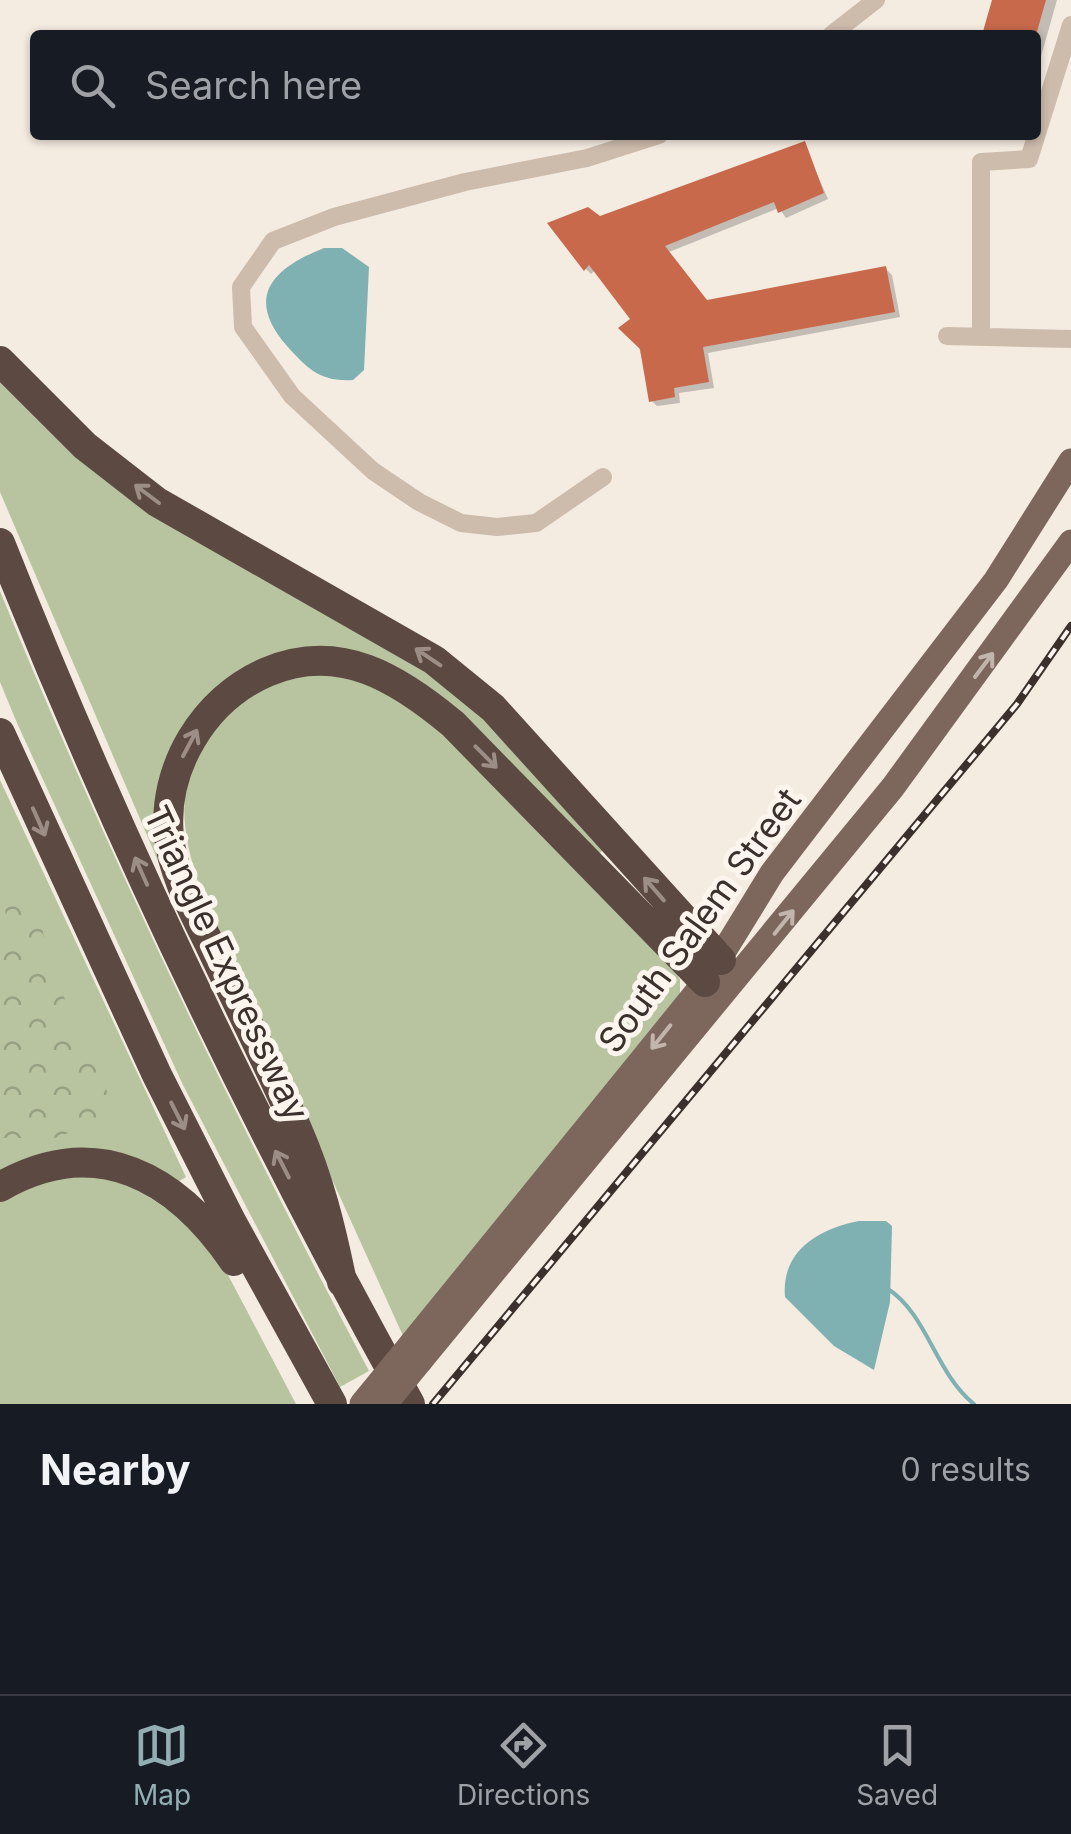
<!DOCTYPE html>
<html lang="en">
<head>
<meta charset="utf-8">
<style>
	body { margin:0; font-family:Inter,sans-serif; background:#242831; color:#f1f3f6 }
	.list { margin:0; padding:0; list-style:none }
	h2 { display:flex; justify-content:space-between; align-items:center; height:130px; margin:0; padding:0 40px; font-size:42px }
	h2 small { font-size:32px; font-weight:400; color:#9ea1a6 }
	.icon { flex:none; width:55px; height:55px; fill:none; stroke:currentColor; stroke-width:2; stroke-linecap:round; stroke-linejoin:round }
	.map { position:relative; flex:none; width:1071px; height:1404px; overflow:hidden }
	.search { position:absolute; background:#171b24; box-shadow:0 2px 8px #0004; left:30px; right:30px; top:30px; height:110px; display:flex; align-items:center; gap:25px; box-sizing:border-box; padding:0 35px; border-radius:10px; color:#9ea1a6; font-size:38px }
	.sheet { height:290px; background:#171b24 }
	nav { display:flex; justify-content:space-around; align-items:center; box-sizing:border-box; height:140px; border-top:2px solid #363941; background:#171b24; font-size:28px; color:#9ea1a6 }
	nav a { display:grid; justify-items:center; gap:5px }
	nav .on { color:#92aeb2 }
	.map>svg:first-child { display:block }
</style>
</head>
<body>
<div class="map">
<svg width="1071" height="1404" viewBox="0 0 1071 1404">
	<defs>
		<pattern id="forest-crowns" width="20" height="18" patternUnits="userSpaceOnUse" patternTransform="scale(2.5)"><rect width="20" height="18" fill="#b8c4a0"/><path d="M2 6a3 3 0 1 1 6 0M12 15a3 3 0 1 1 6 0" fill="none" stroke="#97a083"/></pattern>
	</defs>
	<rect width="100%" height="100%" fill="#f4ebe1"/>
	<path fill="#b8c4a0" d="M0,371L19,393L469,696L606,847L598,855L346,655L194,717L164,875L0,492Z
		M0,591C109,858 234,1116 369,1371L340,1387L183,1085L17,723L0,682Z
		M330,668L404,692L670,960L680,980V1000L404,1338L200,888C177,819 174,770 227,716C236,707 245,694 255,688C273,675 309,673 330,668Z
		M0,780L186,1177L176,1183L145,1165L0,1177Z
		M114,1173L208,1237L296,1404H0V1195L20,1184Z"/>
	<path fill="url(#forest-crowns)" d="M10,883L21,890L42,927L49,964L114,1107L109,1118L55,1138H0V963L9,935L2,889Z"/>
	<path fill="#7fb0b2" d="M324,248H342L369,267L364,370L353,380C320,382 308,369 287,346C244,297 273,268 324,248Z
		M859,1221H886L892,1226L890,1302L874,1370L834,1346L785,1297C781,1251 818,1229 859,1221Z"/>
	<path fill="#0003" d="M995,0H1057L1036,74V35H985Z
		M804,144L828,199L786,218L779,208L669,252L707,303L886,269L892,275L900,317L708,353L714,388L679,393L680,403L657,406L651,400L633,320L596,269L591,274L586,269L551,224L599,219Z"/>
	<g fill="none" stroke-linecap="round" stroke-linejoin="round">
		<path stroke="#7fb0b2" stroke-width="4" d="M888,1289C927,1314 936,1374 974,1404"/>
	</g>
	<path fill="#c8694b" d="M992,0H1046L1036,35H982Z
		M805,141L824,193L778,213L774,202L665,246L707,300L886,266L895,312L703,347L709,382L674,388L675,397L649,402L640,349L618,328L630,319L589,265L584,271L547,223L588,207L600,216Z"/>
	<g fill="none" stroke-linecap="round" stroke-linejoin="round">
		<path stroke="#cdbbac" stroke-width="18" d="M831,35L876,0
			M947,336L1071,339
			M981,336V162L1029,159L1071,25
			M603,477L536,523L497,527L461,523L419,502L373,471L292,396L243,327L241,287L273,241L334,217L465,182L587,158L659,135"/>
		<path stroke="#7d675c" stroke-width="25" d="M412,1343L705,982L772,873L996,580L1071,461
			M421,1360L893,787L1071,542"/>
		<path stroke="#5c4a42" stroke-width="30" d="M0,361L85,446L157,502L434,660L493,708L721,960
			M0,543C117,838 255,1126 410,1404
			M0,733L157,1075L231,1221L332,1404
			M0,1187C97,1131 177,1178 234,1261
			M342,1282C331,1228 319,1179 297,1129C270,1066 238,1005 209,943C193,910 173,874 169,837C162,768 204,699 267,672C340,641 399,679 453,724L705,982"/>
		<defs>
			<path id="rail" d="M433,1404L1017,704L1071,626"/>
		</defs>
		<use href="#rail" stroke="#3b302b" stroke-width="8"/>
		<use href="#rail" stroke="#fbf5ee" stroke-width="4" stroke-dasharray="11" stroke-linecap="butt"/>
		<path stroke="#7d675c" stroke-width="25" d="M362,1404L412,1343
			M385,1404L421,1360"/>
	</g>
	<defs><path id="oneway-shaft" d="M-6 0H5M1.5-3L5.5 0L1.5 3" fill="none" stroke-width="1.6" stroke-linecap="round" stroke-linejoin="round" transform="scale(2.5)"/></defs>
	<g stroke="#9c8e87">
		<use href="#oneway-shaft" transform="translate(147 494) rotate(-143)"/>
		<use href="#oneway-shaft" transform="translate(428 657) rotate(-146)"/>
		<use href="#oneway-shaft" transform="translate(190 743) rotate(-62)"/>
		<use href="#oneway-shaft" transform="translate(486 757) rotate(45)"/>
		<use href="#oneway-shaft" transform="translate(39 822) rotate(66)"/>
		<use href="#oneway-shaft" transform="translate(141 871) rotate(-114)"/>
		<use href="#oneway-shaft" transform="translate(654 889) rotate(-131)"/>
		<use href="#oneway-shaft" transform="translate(178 1116) rotate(63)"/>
		<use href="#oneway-shaft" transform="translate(282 1164) rotate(-117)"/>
	</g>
	<g stroke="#c2b5ac">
		<use href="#oneway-shaft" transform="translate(984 665) rotate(-53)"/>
		<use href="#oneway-shaft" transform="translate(784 922) rotate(-51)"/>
		<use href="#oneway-shaft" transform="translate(661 1037) rotate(129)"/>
	</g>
	<g text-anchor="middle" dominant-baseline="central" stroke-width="10" stroke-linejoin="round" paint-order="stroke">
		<g font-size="35" fill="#3b302b" stroke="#fbf5ee">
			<text transform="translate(699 920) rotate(-54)">South Salem Street</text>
			<text transform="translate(227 963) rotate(65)">Triangle Expressway</text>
		</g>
	</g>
</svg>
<div class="search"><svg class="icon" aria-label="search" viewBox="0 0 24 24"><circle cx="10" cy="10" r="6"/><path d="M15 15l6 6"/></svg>Search here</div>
</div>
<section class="sheet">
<h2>Nearby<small>0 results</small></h2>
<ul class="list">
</ul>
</section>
<nav>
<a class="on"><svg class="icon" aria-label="map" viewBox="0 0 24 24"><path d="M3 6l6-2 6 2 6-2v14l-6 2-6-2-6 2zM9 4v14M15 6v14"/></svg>Map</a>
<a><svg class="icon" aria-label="directions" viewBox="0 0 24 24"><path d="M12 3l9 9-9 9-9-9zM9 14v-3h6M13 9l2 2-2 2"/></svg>Directions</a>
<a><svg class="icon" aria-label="saved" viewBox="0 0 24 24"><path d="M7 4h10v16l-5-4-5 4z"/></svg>Saved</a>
</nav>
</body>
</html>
